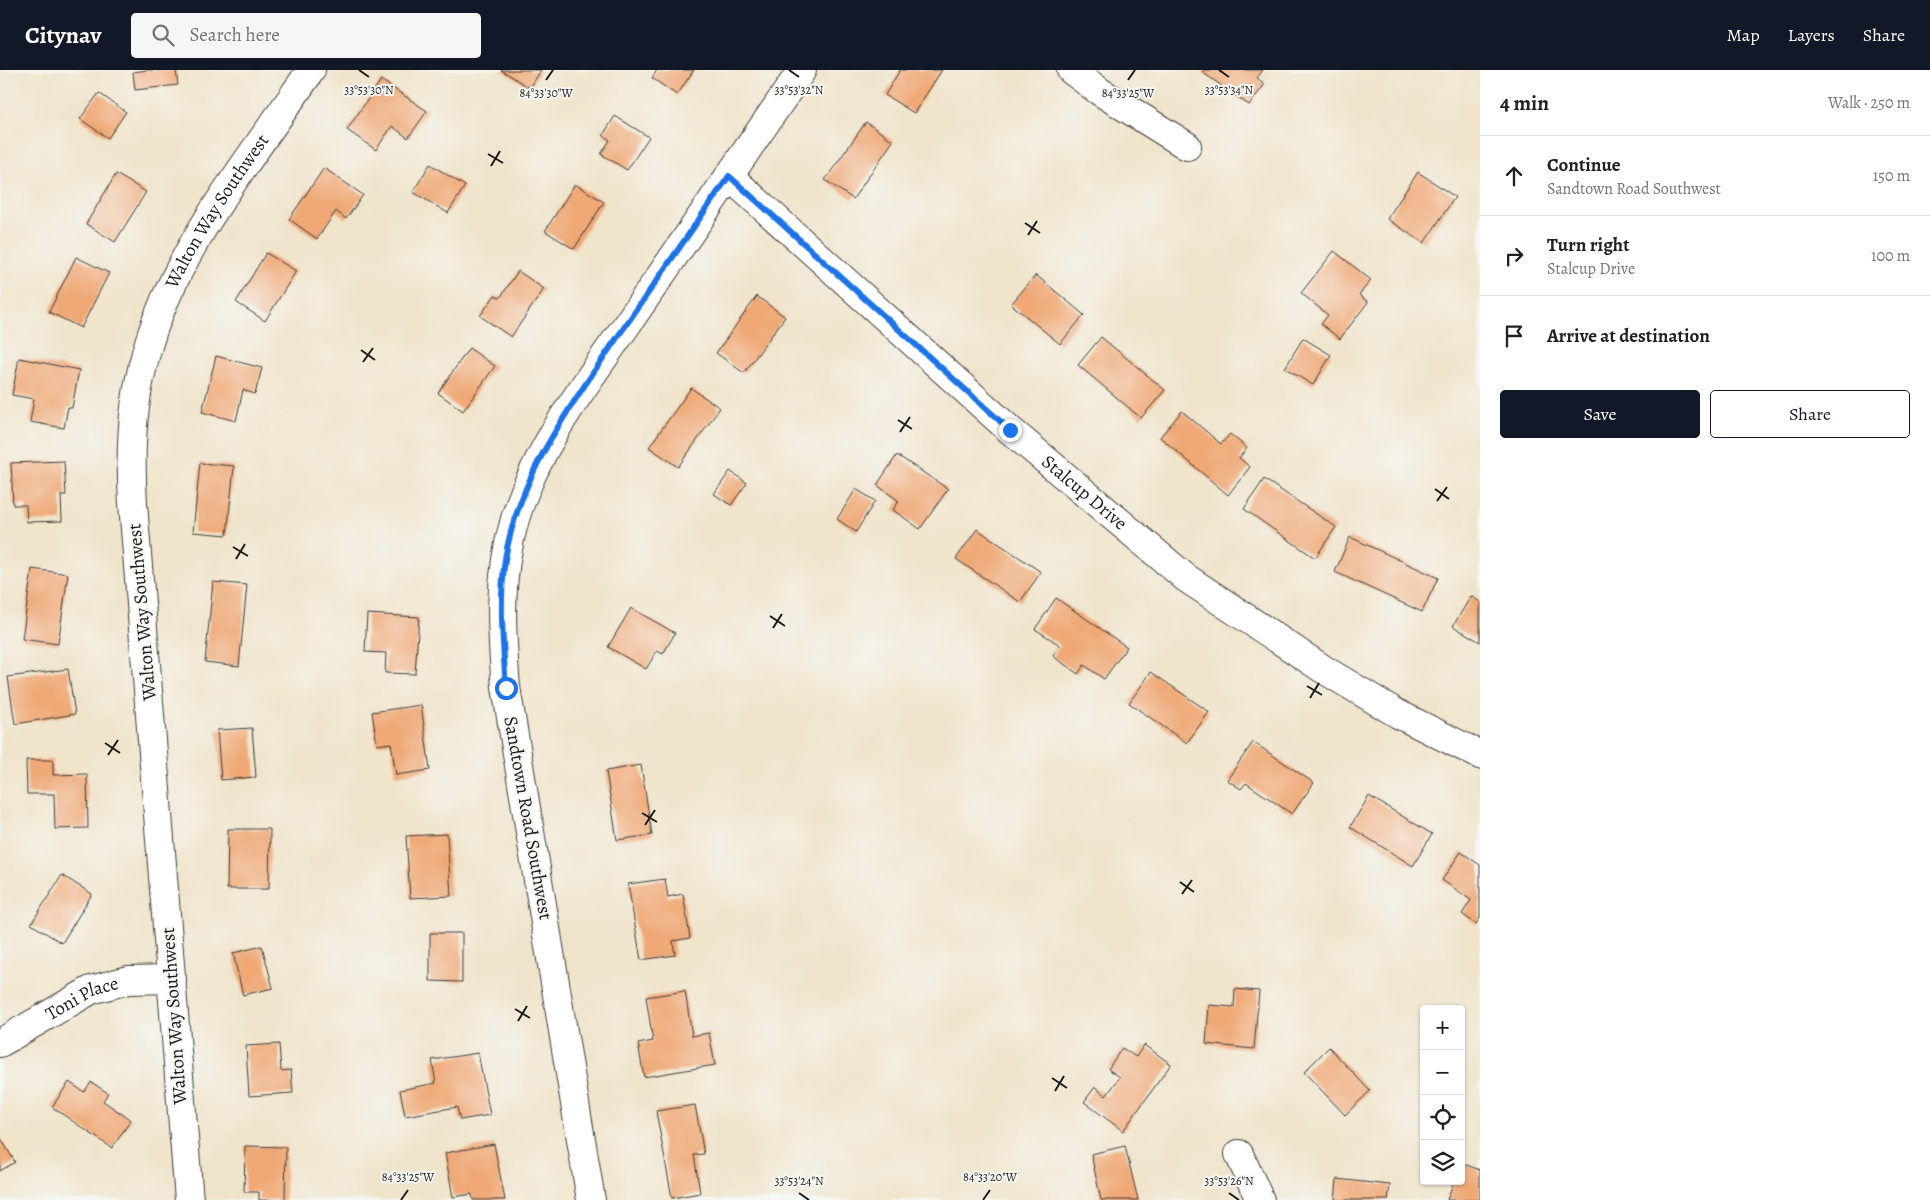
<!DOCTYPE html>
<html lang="en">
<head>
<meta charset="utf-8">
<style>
	body { margin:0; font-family:Alegreya,serif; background:#f6f6f6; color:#202124 }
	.controls { position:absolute; right:15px; bottom:15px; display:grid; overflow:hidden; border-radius:5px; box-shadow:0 1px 4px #0004 }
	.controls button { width:45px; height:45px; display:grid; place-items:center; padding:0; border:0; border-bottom:1px solid #e0e0e0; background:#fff; color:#202124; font:25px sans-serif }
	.stop { position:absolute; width:15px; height:15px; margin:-11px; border:4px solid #1a73e8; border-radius:50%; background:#fff }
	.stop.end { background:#1a73e8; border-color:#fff; box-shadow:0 1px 5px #0008 }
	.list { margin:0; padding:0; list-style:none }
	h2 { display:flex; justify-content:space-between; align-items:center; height:65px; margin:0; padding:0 20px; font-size:21px }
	h2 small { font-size:16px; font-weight:400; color:#757577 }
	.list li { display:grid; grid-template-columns:32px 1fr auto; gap:15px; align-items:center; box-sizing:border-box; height:80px; padding:0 20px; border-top:1px solid #e0e0e0 }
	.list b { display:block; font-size:19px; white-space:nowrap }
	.list p { margin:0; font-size:16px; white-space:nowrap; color:#757577 }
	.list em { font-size:16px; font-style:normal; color:#757577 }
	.actions { display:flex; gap:10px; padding:15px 20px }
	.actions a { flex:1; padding:11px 0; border:1px solid #111827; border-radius:5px; text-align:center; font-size:18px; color:#111827 }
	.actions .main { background:#111827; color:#fff }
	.icon { flex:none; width:28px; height:28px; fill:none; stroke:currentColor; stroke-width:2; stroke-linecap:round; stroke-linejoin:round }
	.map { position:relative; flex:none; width:1480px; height:1130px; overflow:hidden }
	header { display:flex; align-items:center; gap:30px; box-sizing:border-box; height:70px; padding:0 25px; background:#111827; color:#fff }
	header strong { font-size:24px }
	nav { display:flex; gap:28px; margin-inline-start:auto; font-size:18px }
	.search { width:350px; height:45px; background:#f6f6f6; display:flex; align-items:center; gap:12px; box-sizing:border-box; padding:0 18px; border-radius:5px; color:#757577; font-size:19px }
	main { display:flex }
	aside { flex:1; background:#fff }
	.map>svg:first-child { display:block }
</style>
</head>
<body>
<header>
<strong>Citynav</strong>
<div class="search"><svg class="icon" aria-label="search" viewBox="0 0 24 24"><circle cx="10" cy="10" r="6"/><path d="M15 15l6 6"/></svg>Search here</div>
<nav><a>Map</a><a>Layers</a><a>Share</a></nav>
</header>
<main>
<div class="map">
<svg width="1480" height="1130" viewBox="0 0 1480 1130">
	<rect width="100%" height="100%" fill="#f6f6f2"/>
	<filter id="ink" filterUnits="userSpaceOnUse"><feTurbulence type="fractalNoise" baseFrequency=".02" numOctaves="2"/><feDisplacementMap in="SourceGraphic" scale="10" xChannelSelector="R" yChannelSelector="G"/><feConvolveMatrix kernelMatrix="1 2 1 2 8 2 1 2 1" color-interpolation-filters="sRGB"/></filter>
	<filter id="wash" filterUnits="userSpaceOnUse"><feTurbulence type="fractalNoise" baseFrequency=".0096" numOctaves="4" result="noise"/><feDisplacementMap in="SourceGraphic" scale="20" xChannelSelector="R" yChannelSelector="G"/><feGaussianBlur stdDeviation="1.12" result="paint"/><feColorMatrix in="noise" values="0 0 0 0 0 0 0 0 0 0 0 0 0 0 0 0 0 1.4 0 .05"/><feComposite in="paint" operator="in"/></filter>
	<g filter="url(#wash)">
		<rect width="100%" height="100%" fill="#f0e4cb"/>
		<g id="blocks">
			<path fill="#efa876" d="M148,0H176L178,15L135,20L133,2Z
				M501,0H541L530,18Z
				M657,0H694L677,25L652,8Z
				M900,0H942L914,43L885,25Z
				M1204,0H1263L1257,8L1265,14L1249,35L1202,2Z
				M381,10L427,41L408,68L392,56L376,80L347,60Z
				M99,23L126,42L108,68L80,49Z
				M615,46L649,67L627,100L601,84L610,70L603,65Z
				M866,52L893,71L853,129L825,110Z
				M430,94L465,116L448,143L413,122Z
				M324,98L363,125L346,149L336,141L317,169L289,149Z
				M1418,102L1455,127L1424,173L1387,149Z
				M116,104L146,122L115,172L86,154Z
				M575,114L604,132L574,179L545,161Z
				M1334,181L1371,210L1359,225L1368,232L1340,269L1321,254L1328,245L1301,223Z
				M266,183L296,201L265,251L236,232Z
				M76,187L109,203L81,258L49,242Z
				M518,201L544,219L511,267L480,246L495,225L500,228Z
				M1036,205L1084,245L1060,274L1011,234Z
				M757,226L785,247L744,303L716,283Z
				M1101,267L1165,320L1141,348L1078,295Z
				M1303,268L1331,285L1313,315L1285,298Z
				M469,278L495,296L463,341L438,323Z
				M216,286L262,298L255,324L243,320L236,351L202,342Z
				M19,288L79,300L72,338L68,337L64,358L30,352L34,329L12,325Z
				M691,318L720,338L678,397L649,377Z
				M1182,341L1221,374L1230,364L1247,378L1239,388L1250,397L1228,425L1160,367Z
				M897,385L948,419L920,459L893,440L899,431L877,415Z
				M64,391L66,425H61L62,451L27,452L26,435H13L11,393Z
				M200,393L234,396L227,465L193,462Z
				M730,401L747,413L731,435L714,424Z
				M1264,409L1336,457L1315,488L1244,439Z
				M856,419L875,431L856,462L837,449Z
				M977,459L1041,502L1020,532L956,489Z
				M1350,467L1438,508L1422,542L1335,502Z
				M32,499L68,504L58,574L22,569Z
				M213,512L247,515L239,596L205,592Z
				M1471,526L1480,532V572L1453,556Z
				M1056,528L1127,577L1104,609L1084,595L1078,604L1053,586L1060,575L1035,559Z
				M631,538L675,563L663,584L657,581L646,599L608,577Z
				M367,544L419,547L415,604L385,603L386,583L365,582Z
				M68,599L75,644L15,654L8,607Z
				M1151,602L1209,642L1187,673L1129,633Z
				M421,635L430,700L396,705L391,673L377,675L372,642Z
				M252,658L256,707L221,710L217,660Z
				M1253,672L1314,713L1292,744L1246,713L1241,719L1227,710Z
				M26,690H53V705L87,704L88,758L55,759L54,724H27Z
				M641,695L652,765L617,770L606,701Z
				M1369,726L1432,764L1413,796L1350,757Z
				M228,759H270L269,819H227Z
				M447,764L451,826L410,828L406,766Z
				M1461,782L1480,795V848L1476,854L1462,844L1471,830L1442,810Z
				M62,805L92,824L62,873L31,854Z
				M665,809L668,827L683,824L690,868L673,871L675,885L641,890L628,814Z
				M430,863H462V912L430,911Z
				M262,876L273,918L243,925L233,883Z
				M1235,919L1259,921L1254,979L1206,974L1209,935L1234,937Z
				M685,921L692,966L709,963L715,995L644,1007L638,974L653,971L646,927Z
				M279,974L281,1001L291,1000L293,1023L249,1026L246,976Z
				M1144,975L1171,994L1123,1061L1084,1032L1095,1017L1106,1026L1120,1007L1108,999L1122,978L1136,987Z
				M1329,977L1370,1021L1345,1045L1304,1002Z
				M478,983L490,1045L460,1050L457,1037L405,1046L400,1020L436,1013L432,990Z
				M69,1012L84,1022L91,1012L108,1023L103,1031L131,1050L112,1078L52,1037Z
				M695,1035L704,1084L694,1085L700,1123L672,1128L656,1041Z
				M0,1067L15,1092L0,1101Z
				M494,1074L505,1130H473L472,1124L453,1127L445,1083Z
				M245,1076L286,1077L285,1130H259V1122H244Z
				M1125,1076L1138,1130H1101L1091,1084Z
				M1461,1093L1480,1100V1130H1447L1454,1111H1461Z
				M1337,1109L1390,1115L1388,1130H1335Z"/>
		</g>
	</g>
	<g filter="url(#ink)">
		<use href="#blocks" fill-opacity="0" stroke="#3c3a36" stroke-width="1"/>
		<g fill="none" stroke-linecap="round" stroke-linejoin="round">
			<defs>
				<g id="minor">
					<path d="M1071,0L1099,21L1187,76"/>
					<path id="s1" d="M729,106L1010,360L1186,508L1323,599L1398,644L1480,685"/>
					<path id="s2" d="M0,973L91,920L128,910L172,909"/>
					<path d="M1239,1084L1260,1130"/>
					<path id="s3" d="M189,1130L133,434C132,414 131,394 132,374C133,339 140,302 150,269C182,170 253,86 311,0"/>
					<path d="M591,1130L506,617C501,558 498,507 515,449C537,376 586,314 628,253C686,168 744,84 802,0"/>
				</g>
			</defs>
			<use href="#minor" stroke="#3c3a36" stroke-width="30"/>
			<use href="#minor" stroke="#fff" stroke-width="28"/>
		</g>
	</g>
	<g fill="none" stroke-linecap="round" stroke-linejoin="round" filter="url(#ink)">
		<path stroke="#1a73e8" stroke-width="6" d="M506,618C503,574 499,532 505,489C519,404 572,334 619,265C656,212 692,159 729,106L1010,360"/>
	</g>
	<path fill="none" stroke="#1c1c1c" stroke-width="2" d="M359,0L369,7M789,0L799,7M1219,0L1229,7M546,10L553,0M1128,10L1135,0M488,84L503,93M491,96L500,81M1025,153L1040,163M1028,165L1037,151M361,280L375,290M363,292L373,278M898,350L912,359M900,362L910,347M1435,419L1449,429M1437,431L1447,417M233,477L248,486M236,489L245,474M770,546L785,556M773,558L782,544M1307,616L1322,625M1310,628L1319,613M105,673L120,683M108,685L118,670M642,743L657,752M645,755L655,740M1180,812L1194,822M1182,824L1192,810M515,939L530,948M518,951L527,936M1052,1008L1067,1018M1055,1021L1064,1006M799,1123L809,1130M1229,1123L1239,1130M401,1130L408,1120M983,1130L990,1120"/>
	<g text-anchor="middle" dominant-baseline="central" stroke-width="4" stroke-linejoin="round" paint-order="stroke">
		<g font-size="19" fill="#1c1c1c" stroke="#f6f6f2">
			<text stroke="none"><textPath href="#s3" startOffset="1010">Walton Way Southwest</textPath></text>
			<text stroke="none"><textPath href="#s1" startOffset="476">Stalcup Drive</textPath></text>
			<text transform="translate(142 542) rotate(-95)">Walton Way Southwest</text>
			<text transform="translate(528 748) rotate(80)">Sandtown Road Southwest</text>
			<text stroke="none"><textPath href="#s2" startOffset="94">Toni Place</textPath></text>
			<text transform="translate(174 946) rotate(-94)">Walton Way Southwest</text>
		</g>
	</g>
	<g font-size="12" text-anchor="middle" fill="#1c1c1c" stroke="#f6f6f2" stroke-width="4" stroke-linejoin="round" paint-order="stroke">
		<text x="369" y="24">33°53'30"N</text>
		<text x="799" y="24">33°53'32"N</text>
		<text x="1229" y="24">33°53'34"N</text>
		<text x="1128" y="27">84°33'25"W</text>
		<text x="546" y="27">84°33'30"W</text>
		<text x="408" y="1111">84°33'25"W</text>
		<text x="990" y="1111">84°33'20"W</text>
		<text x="799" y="1115">33°53'24"N</text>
		<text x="1229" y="1115">33°53'26"N</text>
	</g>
</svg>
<div class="controls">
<button>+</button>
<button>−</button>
<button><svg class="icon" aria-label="locate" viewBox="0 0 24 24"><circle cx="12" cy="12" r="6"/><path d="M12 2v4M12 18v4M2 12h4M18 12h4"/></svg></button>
<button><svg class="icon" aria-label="layers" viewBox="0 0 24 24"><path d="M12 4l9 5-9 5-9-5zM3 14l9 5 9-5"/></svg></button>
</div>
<div class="stop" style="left:506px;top:618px"></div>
<div class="stop end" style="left:1010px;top:360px"></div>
</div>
<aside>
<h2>4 min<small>Walk · 250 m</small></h2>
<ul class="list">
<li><svg class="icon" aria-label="ahead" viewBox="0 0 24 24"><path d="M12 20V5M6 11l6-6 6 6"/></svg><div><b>Continue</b><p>Sandtown Road Southwest</p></div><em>150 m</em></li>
<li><svg class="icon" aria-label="right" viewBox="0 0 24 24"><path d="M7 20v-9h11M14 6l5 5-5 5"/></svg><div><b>Turn right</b><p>Stalcup Drive</p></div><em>100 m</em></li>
<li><svg class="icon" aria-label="arrive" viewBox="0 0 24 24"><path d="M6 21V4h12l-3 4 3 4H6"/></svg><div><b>Arrive at destination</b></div></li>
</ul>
<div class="actions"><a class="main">Save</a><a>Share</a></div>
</aside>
</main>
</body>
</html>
